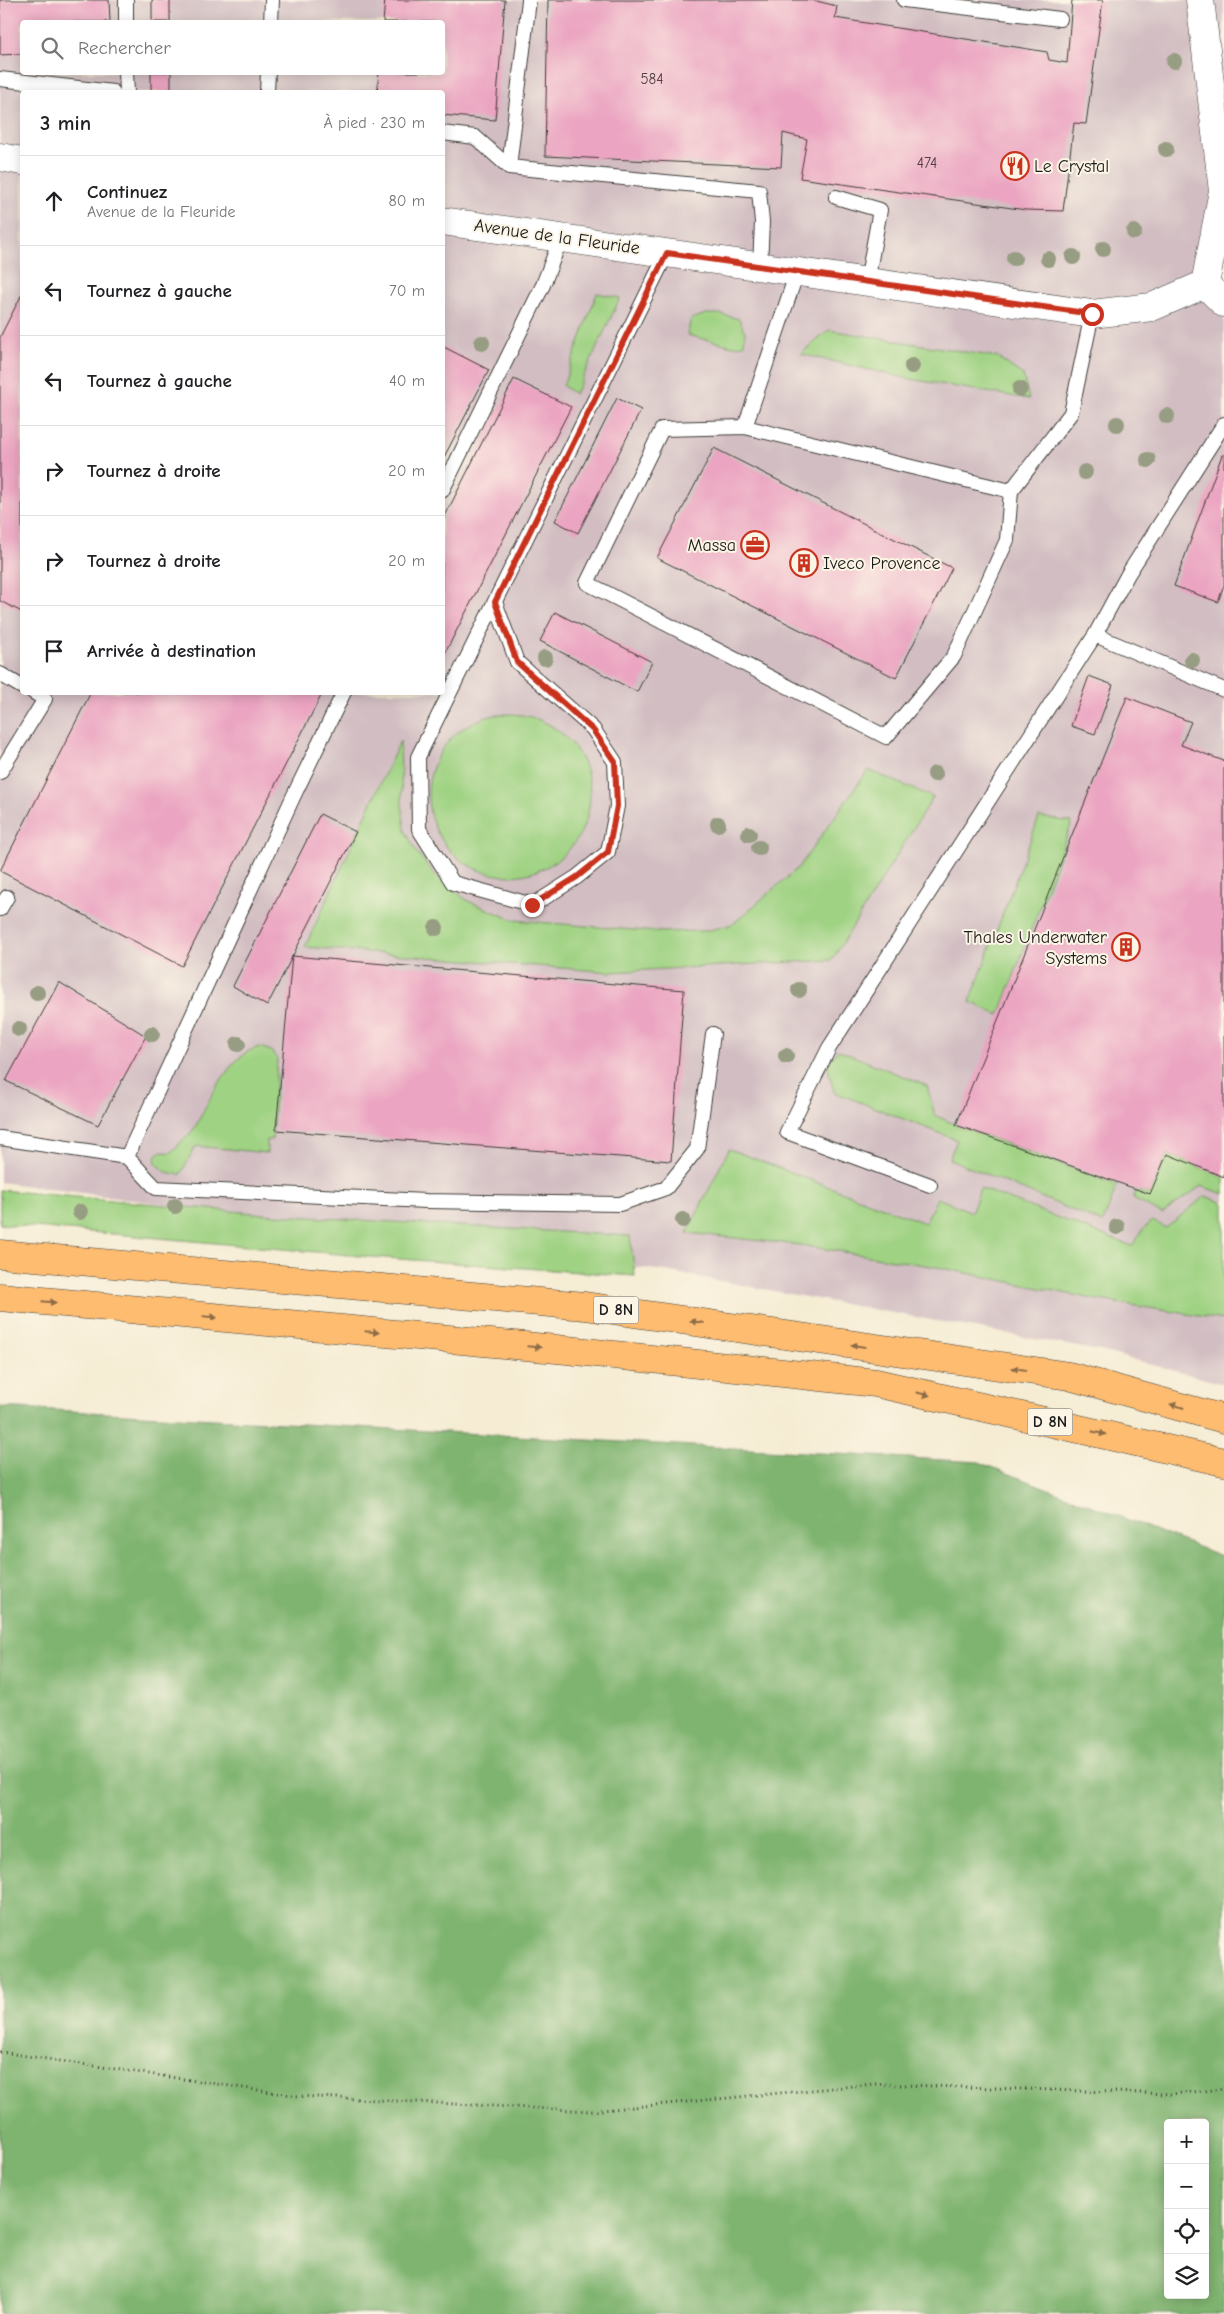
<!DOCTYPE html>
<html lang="fr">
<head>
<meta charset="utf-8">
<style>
	body { margin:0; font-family:"Comic Neue",sans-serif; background:#f6f6f6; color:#202124 }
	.controls { position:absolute; right:15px; bottom:15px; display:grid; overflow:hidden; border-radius:5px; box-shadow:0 2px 12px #0003 }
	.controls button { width:45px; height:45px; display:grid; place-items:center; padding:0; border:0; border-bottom:1px solid #e0e0e0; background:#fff; color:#202124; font:25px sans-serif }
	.stop { position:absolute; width:15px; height:15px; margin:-11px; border:4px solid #c8321e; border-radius:50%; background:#fff }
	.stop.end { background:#c8321e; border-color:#fff; box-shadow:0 1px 5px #0008 }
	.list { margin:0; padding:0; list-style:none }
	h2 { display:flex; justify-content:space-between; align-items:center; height:65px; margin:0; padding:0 20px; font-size:21px }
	h2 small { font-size:16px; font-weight:400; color:#757577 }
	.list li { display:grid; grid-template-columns:32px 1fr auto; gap:15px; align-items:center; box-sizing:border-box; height:90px; padding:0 20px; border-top:1px solid #e0e0e0 }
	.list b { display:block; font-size:19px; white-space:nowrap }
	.list p { margin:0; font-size:16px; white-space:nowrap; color:#757577 }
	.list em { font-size:16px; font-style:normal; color:#757577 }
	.icon { flex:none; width:28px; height:28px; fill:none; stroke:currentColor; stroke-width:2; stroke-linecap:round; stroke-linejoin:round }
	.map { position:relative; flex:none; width:1224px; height:2314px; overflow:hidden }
	.search { position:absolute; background:#fff; box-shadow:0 2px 12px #0003; left:20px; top:20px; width:425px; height:55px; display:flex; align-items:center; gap:12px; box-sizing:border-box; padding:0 18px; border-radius:5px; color:#757577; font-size:19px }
	.panel { position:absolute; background:#fff; box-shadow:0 2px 12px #0003; left:20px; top:90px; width:425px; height:605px; border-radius:5px }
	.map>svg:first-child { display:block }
</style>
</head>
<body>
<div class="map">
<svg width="1224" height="2314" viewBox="0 0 1224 2314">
	<rect width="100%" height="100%" fill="#fcf5e5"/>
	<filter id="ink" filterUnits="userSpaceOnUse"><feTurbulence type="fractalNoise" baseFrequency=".02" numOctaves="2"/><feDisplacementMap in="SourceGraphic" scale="10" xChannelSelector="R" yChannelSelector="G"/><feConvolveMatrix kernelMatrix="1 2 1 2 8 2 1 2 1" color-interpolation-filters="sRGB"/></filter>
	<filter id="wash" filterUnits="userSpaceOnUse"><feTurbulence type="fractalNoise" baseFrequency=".0096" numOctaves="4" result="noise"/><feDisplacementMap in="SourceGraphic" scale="20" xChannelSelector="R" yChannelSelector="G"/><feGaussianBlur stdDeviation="1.12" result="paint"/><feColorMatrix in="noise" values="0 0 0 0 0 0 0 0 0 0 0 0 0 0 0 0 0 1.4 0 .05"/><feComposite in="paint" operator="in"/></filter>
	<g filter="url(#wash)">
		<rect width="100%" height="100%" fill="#f5ecd3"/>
		<path fill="#d2bec2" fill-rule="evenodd" d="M0,0H1224V1384L1105,1352L665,1271L0,1182ZM22,22H442V72H22ZM22,92H442V692H22Z"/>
		<path fill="#9fd282" stroke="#5e774f" d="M597,293L620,298L575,394L563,386Z
			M706,314H720L739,319L745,332L744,345L733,346L687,335L691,319Z
			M829,330L997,357L1023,375L1029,399L910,379L801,354Z
			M428 795a81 81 0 1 1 162 0a81 81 0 1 1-162 0Z
			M400,741L402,803L405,830L416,851L436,876L468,901L514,920L657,932L706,931L733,924L799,867L868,770L933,797L832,960L610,972L305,947Z
			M1039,817L1072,822L999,1015L970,1002Z
			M260,1047L271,1051L277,1059L272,1140H267V1153L196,1146L180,1175L166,1172L156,1163L155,1156L161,1151L170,1153C178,1145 189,1136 195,1127C209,1102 229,1053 260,1047Z
			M838,1050L927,1086L935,1115L956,1125L1117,1185L1103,1223L949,1159L957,1140L834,1092L827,1065Z
			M729,1149L925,1223L937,1198L972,1212L980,1188L1132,1246L1144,1228L1153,1221L1166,1228L1205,1196L1224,1203V1320L1093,1299L937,1267L800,1245L687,1233Z
			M1167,1154L1224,1177V1194L1201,1186L1162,1214L1133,1199L1136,1191L1150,1194Z
			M0,1190L275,1215L630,1236L635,1276L372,1257L0,1224Z"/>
		<path fill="#7fb470" stroke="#4e6846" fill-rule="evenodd" d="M0,1407L979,1462L1224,1557V2314H0ZM1168,2123H1205V2295H1168Z"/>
		<g id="blocks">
			<path fill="#eba4c1" d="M0,0H109L110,22H22V54L0,55Z
				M152,0H170V22H152Z
				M385,0H505L495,120L442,115V92H377L379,72H442V22H383Z
				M548,0H812L837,6L835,18L1047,52L1049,60L1067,63L1072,0H1103L1086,124L1074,123L1063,211L1026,210L800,178L807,139L783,133L781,167L545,156Z
				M151,72H171V92H151Z
				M22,294V612L0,601V337Z
				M442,346L489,370L442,461Z
				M514,379L571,407L442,659V522Z
				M617,398L641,410L578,533L555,521Z
				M714,448L952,568L896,678L657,558Z
				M1222,455H1224V585L1218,602L1174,586Z
				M555,612L652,662L637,692L540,641Z
				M1089,676L1113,685L1095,734L1071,726Z
				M91,692H323L182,966L0,871Z
				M1127,697L1191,722L1181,745L1224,761V1177L1167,1154L1150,1194L956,1125Z
				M320,814L356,832L267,1006L233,986Z
				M292,956L684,990L671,1161L276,1130Z
				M59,982L146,1036L98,1125L6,1081Z"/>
		</g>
	</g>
	<g filter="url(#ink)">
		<use href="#blocks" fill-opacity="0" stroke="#3d3b37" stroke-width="1"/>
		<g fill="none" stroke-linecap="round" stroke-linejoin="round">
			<defs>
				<path id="lane" d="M126,0V22
					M904,0L1060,19
					M271,22L272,0
					M126,72L127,92
					M0,79L113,92
					M267,92L268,72
					M442,133L475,137L509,167L759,191L762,222L760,266
					M509,167L529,0
					M836,197L880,210L867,282
					M1224,424L1128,574L1095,635L1224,690
					M745,427L662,429L587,583L886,737L954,656L1007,540L1011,491L745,427L797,272
					M442,491L543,285L561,238
					M1011,491L1071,413L1092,314
					M495,602L517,662L593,729L615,762L617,806L608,852L577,877L533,905L453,883L419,829L418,757L667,253
					M0,674L22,687
					M0,772L45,699L33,692
					M0,909L7,897
					M0,1138L127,1157L294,795L344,692
					M127,1157L156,1188L426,1201L620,1204L666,1188L697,1149L713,1034
					M930,1185L787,1132L829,1048L1095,635"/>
				<path id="street" d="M1200,0L1223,191L1205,284
					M0,157L22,161
					M442,221L1092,314L1152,307L1205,284
					M1205,284L1224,303"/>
				<path id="primary" d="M0,1254L585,1306L1069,1376L1224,1419
					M0,1297L567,1350L876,1383L1224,1462"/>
			</defs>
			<use href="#lane" stroke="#3d3b37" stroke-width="16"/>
			<use href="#street" stroke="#3d3b37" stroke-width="29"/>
			<use href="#primary" stroke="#3d3b37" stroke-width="29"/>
			<path stroke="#3d3b37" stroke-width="3" stroke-dasharray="1 4" stroke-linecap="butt" d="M0,2052L298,2096L592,2111L874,2084L1171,2094L1224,2089"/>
			<use href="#lane" stroke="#fff" stroke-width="14"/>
			<use href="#street" stroke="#fff" stroke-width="28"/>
			<use href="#primary" stroke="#febc70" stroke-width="28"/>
		</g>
		<g fill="#979d82">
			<circle cx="1174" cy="61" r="8"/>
			<circle cx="1166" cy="149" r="8"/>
			<circle cx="1134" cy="232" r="8"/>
			<circle cx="1103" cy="249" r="8"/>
			<circle cx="1073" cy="257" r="8"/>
			<circle cx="1014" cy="258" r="8"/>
			<circle cx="1048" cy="259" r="8"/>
			<circle cx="482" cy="343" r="8"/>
			<circle cx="912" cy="366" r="8"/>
			<circle cx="1020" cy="389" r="8"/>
			<circle cx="1167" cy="416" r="8"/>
			<circle cx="1117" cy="424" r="8"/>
			<circle cx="1148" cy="460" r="8"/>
			<circle cx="1085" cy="472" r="8"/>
			<circle cx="545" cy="658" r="8"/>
			<circle cx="1192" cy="660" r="8"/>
			<circle cx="935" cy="774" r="8"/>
			<circle cx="718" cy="824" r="8"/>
			<circle cx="749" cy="834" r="8"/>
			<circle cx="759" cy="848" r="8"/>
			<circle cx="436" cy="928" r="8"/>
			<circle cx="799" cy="990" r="8"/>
			<circle cx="37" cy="993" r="8"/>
			<circle cx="19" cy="1029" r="8"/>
			<circle cx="152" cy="1034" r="8"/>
			<circle cx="238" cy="1044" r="8"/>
			<circle cx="786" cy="1056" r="8"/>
			<circle cx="175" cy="1206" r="8"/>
			<circle cx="80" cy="1212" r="8"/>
			<circle cx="683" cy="1220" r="8"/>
			<circle cx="1117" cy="1227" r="8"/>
		</g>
		<defs><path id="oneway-solid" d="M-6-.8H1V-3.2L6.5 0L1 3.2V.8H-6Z" transform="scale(1.25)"/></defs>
		<g fill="#8d6c46">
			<use href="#oneway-solid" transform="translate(49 1302) rotate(5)"/>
			<use href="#oneway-solid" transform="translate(210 1317) rotate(5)"/>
			<use href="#oneway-solid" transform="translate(697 1322) rotate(-172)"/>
			<use href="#oneway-solid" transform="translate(372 1332) rotate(5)"/>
			<use href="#oneway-solid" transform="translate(858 1346) rotate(-172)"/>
			<use href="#oneway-solid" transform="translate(534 1347) rotate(5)"/>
			<use href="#oneway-solid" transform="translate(1019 1369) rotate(-172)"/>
			<use href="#oneway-solid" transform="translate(923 1394) rotate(13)"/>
			<use href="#oneway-solid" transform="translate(1177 1406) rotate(-165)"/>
			<use href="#oneway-solid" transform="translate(1099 1433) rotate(13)"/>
		</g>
	</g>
	<g fill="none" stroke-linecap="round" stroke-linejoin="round" filter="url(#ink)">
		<path stroke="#c8321e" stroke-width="6" d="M532,905L577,877L608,852L617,806L615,762L593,730L517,662L495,602L667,253L1092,314"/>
	</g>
	<defs>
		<symbol id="restaurant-ring" viewBox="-11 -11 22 22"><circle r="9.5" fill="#fcf5e5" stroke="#c8321e" stroke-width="1.5"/><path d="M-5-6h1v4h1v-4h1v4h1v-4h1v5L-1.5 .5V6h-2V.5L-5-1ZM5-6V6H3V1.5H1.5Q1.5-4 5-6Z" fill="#c8321e"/></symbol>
		<symbol id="office-ring" viewBox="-11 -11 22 22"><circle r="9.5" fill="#fcf5e5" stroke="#c8321e" stroke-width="1.5"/><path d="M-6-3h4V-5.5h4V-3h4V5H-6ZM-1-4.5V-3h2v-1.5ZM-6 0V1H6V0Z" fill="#c8321e"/></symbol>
		<symbol id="building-ring" viewBox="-11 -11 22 22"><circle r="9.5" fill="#fcf5e5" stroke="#c8321e" stroke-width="1.5"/><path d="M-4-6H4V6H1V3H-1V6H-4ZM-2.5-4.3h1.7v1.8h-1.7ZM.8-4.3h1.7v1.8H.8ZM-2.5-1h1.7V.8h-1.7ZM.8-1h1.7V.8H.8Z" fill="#c8321e"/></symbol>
	</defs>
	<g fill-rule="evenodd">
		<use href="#restaurant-ring" x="999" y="150" width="32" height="32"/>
		<use href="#office-ring" x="739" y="529" width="32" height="32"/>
		<use href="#building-ring" x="788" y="547" width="32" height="32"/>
		<use href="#building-ring" x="1110" y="931" width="32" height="32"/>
	</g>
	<g text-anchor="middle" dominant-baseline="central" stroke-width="4" stroke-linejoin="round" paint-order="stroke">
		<g font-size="15" fill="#503e45">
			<text x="652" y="79">584</text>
			<text x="927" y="163">474</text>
		</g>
		<g fill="#fcf5e5" stroke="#5f5d58" stroke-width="1">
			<rect x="593.5" y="1296.5" width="45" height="27" rx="4"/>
			<rect x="1027.5" y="1408.5" width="45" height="27" rx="4"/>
		</g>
		<g font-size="16" font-weight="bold" fill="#1c1c1c">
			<text x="616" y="1310">D 8N</text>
			<text x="1050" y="1422">D 8N</text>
		</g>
		<g font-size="18" fill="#1c1c1c" stroke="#fcf5e5" text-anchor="start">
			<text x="1034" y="166">Le Crystal</text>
			<text x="736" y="545" text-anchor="end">Massa</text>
			<text x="823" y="563">Iveco Provence</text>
			<text x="1107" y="937" text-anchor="end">Thales Underwater<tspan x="1107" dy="21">Systems</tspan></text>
		</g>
		<g font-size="18" fill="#1c1c1c" stroke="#fcf5e5">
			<text transform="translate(557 237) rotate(8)">Avenue de la Fleuride</text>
		</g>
	</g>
</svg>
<div class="controls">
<button>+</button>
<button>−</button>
<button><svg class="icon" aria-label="locate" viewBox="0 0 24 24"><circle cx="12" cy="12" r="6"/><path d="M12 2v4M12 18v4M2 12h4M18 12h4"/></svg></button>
<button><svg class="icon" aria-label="layers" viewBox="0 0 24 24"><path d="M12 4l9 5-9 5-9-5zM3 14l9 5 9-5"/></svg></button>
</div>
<div class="stop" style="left:1092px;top:314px"></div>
<div class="stop end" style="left:532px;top:905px"></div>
<div class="search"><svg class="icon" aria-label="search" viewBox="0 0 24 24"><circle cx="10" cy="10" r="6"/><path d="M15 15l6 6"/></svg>Rechercher</div>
<section class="panel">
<h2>3 min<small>À pied · 230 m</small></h2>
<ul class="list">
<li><svg class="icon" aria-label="ahead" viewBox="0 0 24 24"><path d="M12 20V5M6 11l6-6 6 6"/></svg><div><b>Continuez</b><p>Avenue de la Fleuride</p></div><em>80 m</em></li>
<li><svg class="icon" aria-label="left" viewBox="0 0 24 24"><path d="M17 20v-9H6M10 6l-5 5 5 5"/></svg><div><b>Tournez à gauche</b></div><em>70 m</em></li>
<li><svg class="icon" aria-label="left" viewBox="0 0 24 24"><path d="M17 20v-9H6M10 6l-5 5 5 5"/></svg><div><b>Tournez à gauche</b></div><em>40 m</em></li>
<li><svg class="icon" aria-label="right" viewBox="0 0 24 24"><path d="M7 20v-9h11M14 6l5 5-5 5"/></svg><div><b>Tournez à droite</b></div><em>20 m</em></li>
<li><svg class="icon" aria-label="right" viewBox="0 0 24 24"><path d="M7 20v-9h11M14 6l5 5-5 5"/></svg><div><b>Tournez à droite</b></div><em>20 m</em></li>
<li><svg class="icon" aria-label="arrive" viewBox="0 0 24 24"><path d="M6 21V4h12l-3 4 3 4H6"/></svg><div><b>Arrivée à destination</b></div></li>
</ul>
</section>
</div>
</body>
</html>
